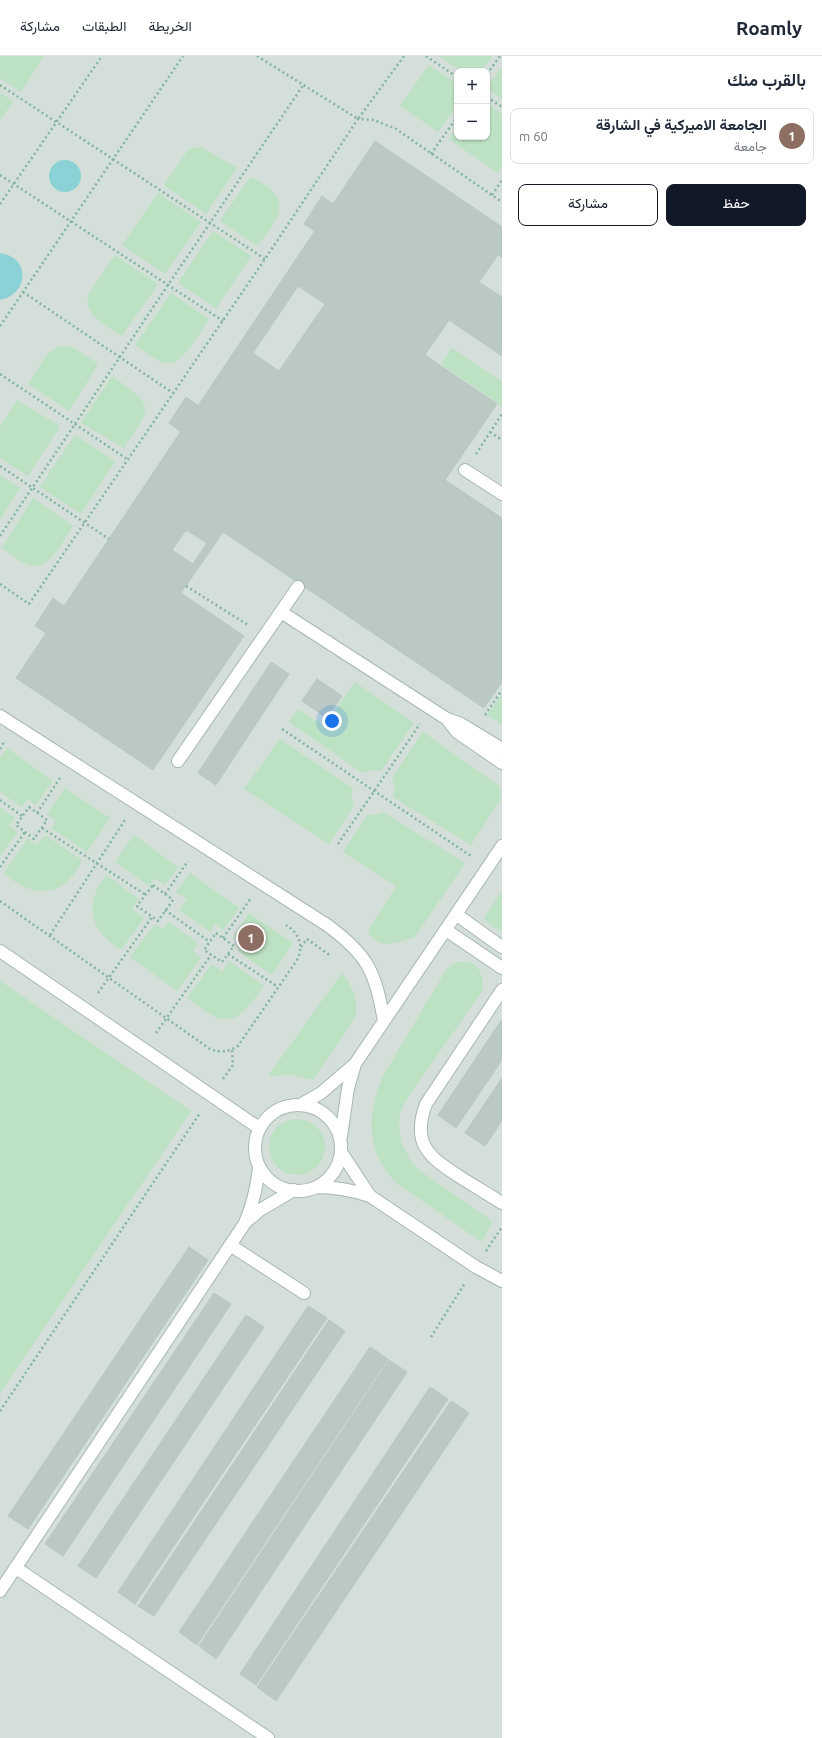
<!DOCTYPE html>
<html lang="ar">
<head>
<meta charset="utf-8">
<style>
	body { margin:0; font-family:Ubuntu,Vazirmatn,sans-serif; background:#f6f6f7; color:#1f2937; direction:rtl }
	.controls { position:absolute; right:12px; top:12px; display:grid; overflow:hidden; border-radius:8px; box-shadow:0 1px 3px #0004 }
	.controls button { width:36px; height:36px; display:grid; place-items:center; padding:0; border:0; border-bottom:1px solid #e0e1e3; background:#fff; color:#1f2937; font:20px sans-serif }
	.you { position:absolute; left:332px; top:665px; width:14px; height:14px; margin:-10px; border:3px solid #fff; border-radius:50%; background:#1a73e8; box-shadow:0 0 0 6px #1a73e833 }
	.badge { display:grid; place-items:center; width:26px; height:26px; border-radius:50%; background:#111827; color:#fff; font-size:13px; font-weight:700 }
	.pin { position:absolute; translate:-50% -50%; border:2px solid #fff; box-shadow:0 1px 4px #0006 }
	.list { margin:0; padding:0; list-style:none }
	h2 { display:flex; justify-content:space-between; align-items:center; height:52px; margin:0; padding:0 16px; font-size:17px }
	h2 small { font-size:13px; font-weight:400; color:#747a83 }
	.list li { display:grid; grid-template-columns:26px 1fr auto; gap:12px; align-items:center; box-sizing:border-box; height:56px; margin:0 8px 8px; padding:0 8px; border:1px solid #e0e1e3; border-radius:8px }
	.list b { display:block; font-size:15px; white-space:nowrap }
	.list p { margin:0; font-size:13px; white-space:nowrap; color:#747a83 }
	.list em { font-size:13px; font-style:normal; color:#747a83 }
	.actions { display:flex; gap:8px; padding:12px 16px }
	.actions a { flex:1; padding:9px 0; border:1px solid #111827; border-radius:8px; text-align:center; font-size:14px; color:#111827 }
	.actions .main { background:#111827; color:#fff }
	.map { position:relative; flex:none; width:502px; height:1682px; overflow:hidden; direction:ltr }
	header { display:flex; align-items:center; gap:24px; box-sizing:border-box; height:56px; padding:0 20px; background:#fff; border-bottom:1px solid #e0e1e3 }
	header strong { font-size:19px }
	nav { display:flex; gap:22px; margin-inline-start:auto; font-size:14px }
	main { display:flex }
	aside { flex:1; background:#fff }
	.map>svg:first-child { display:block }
</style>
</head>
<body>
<header>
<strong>Roamly</strong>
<nav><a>الخريطة</a><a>الطبقات</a><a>مشاركة</a></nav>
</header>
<main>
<aside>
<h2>بالقرب منك<small></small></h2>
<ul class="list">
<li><span class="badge" style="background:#8d6e63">1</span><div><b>الجامعة الاميركية في الشارقة</b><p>جامعة</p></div><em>60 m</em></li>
</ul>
<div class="actions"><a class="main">حفظ</a><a>مشاركة</a></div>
</aside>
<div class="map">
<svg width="502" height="1682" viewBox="0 0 502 1682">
	<rect width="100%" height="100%" fill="#e5efe9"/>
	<path fill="#d3dfd8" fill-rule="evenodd" d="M0,0H502V1682H0ZM457,15H487V81H457Z"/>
	<path fill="#bde1c3" d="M0,0H44L21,36L0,22Z
		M439,0H492L482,15H461Z
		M429,9L457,28V48L438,76L400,50Z
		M502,11V43L487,32Z
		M0,37L13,45L0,64Z
		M487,48L502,58V111L498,117L449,83L457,72V81H487Z
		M201,91L237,112L206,158L164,129L188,94L193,92Z
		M250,121C257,125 266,128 271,134C292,151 268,175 257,190L220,165Z
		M158,137L201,166L165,218L122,189Z
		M213,175L251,200L216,252L178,227Z
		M115,199L158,228L122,280C107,270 81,259 89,237Z
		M171,237L209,263C200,275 182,312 165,307C154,304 144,295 135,289Z
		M61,290L74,292L98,308L69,355L28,328L48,297Z
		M452,292L502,326V350L441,308Z
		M112,320C155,351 153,349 124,392L81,367Z
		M17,344L60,370L28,420L0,402V371Z
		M75,379L115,405L81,458L40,431Z
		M0,419L20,432L0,464Z
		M33,442L73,470C62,485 51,515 29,509C19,506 10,497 2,492Z
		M355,626L414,667L381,715L371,714L362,717L289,666L298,653L324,670Z
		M502,638V669L487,659Z
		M423,676L499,730L501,740L499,745L471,789L393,741L395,731L392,722Z
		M280,683L353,732L351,741L354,750L329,788L244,733Z
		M7,692L53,725L36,749L28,743L22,751L0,736V702Z
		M65,732L110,762L87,796L51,772L56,765L47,758Z
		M0,751L15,762L9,770L18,776L0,800Z
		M383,756L465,807L415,881C397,886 380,896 368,875L396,830L343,796L368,758L376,759Z
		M45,779L82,804C65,842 33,844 4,817L28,782L37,789Z
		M134,779L178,811L165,829L155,822L149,830L115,806Z
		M190,817L239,852L223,874L215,868L210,876L179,854L187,843L176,836Z
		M106,819L139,843L132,853L144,862L121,894C90,875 83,849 106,819Z
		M502,835V875L492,870L484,862Z
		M249,857L293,887L272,919L238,895L243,887L233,881Z
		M169,866L198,887L193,895L201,902L177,935L130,901L155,868L163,873Z
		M229,905L264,930C252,945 237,973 213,960C204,955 196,948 187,942L212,908L222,916Z
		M465,905C480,908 484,920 482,935L406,1044L400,1057L399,1071L401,1085L407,1098L412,1107L419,1114L492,1165L482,1186L399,1129C365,1098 366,1058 384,1018L446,914C452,908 456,906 465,905Z
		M342,917C351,929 358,941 356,956C355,965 320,1013 313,1024L293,1019L268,1020Z
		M0,925L191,1055L0,1337Z
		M269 1091a28 28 0 1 1 56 0a28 28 0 1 1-56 0Z"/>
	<path fill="#8ad2d6" d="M49 120a16 16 0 1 1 32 0a16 16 0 1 1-32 0Z
		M0,197C30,201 30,237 0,244Z"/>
	<path fill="#bacac2" stroke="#b7c9c0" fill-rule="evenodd" d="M375,85L502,171V202L498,199L479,226L502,241V300L449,264L425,299L497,348L445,424L502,462V626L484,652L223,476L181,537L244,580L153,714L16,622ZM298,230L325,248L279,315L253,297ZM186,474L207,487L193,508L172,494Z
		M322,140L333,148L315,175L304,168Z
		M186,341L199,350L181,376L169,367Z
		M53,542L64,550L46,577L35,570Z
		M271,606L289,618L216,729L198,717Z
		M317,623L342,640L327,662L302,645Z
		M502,963V1004L456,1072L438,1059Z
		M502,1022V1065L485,1090L465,1077Z
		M189,1191L208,1204L28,1473L8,1460Z
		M214,1237L231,1248L63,1500L45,1488Z
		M308,1250L327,1262L135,1548L118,1536Z
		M246,1259L264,1271L96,1522L78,1510Z
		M329,1264L345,1275L154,1560L138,1550Z
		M370,1291L388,1303L197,1589L179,1576Z
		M389,1304L407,1316L216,1603L199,1590Z
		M430,1331L448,1343L256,1629L240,1618Z
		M451,1345L469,1357L276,1645L257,1631Z"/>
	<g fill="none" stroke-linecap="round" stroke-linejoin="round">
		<defs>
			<path id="minor" d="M465,414L502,438
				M281,556L447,663L461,668L502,693
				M0,660L327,869C368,899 375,915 384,965
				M447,663L457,676L502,707
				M178,705L298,531
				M457,859L502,891
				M446,874L502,912
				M0,895L259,1072
				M502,934L426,1048C411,1088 429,1101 460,1121C474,1130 488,1138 502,1147
				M302,1048L321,1037L355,1008L502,790
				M255 1092a43 43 0 1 1 86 0a43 43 0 1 1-86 0Z
				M341,1081L348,1032L355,1008
				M341,1096L370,1140
				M316,1131C336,1131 352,1134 370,1140L476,1211L502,1225
				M247,1165L260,1154L294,1134
				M230,1189L304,1237
				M16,1512L268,1682
				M0,1535L245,1167C253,1148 257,1131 259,1111"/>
		</defs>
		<use href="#minor" stroke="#a7b8b0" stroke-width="14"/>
		<path stroke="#84b4a0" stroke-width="2.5" stroke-dasharray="2 3" stroke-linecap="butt" d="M257,0L358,63L404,0
			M426,0L457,21
			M487,18L500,0
			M0,29L265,203
			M487,41L502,51
			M431,98L457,61
			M0,119L223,265
			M492,139L502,124
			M0,148L102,0
			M23,236L173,337
			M0,270L183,0
			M0,318L127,403
			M490,376L502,384
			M476,398L502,358
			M0,410L109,483
			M0,480L168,229L304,28
			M0,528L29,548L265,203L358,63L374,64L396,73L502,146
			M186,530L248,569
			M485,659L502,634
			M282,673L471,800
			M0,693L4,686
			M0,744L22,760
			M29,751L47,764L34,783L16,769Z
			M37,757L60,722
			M42,772L146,839
			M338,788L420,668
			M0,811L25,776
			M153,829L173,844L158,865L137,850Z
			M165,838L188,805
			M0,845L210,993C221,997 228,996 238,990L297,904C304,890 300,878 286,869
			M165,854L210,886
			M216,877L234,890L222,906L204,894Z
			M50,879L125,764
			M223,882L251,842
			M301,891L307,883L331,900
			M228,898L278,931
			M98,937L152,861
			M156,977L211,899
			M223,1023L233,1009L232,994
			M486,1195L502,1171
			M431,1281L465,1227
			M0,1355L200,1057"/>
		<use href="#minor" stroke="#fff" stroke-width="12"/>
	</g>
</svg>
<div class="controls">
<button>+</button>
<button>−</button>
</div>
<div class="you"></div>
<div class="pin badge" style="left:251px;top:882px;background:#8d6e63">1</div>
</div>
</main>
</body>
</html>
